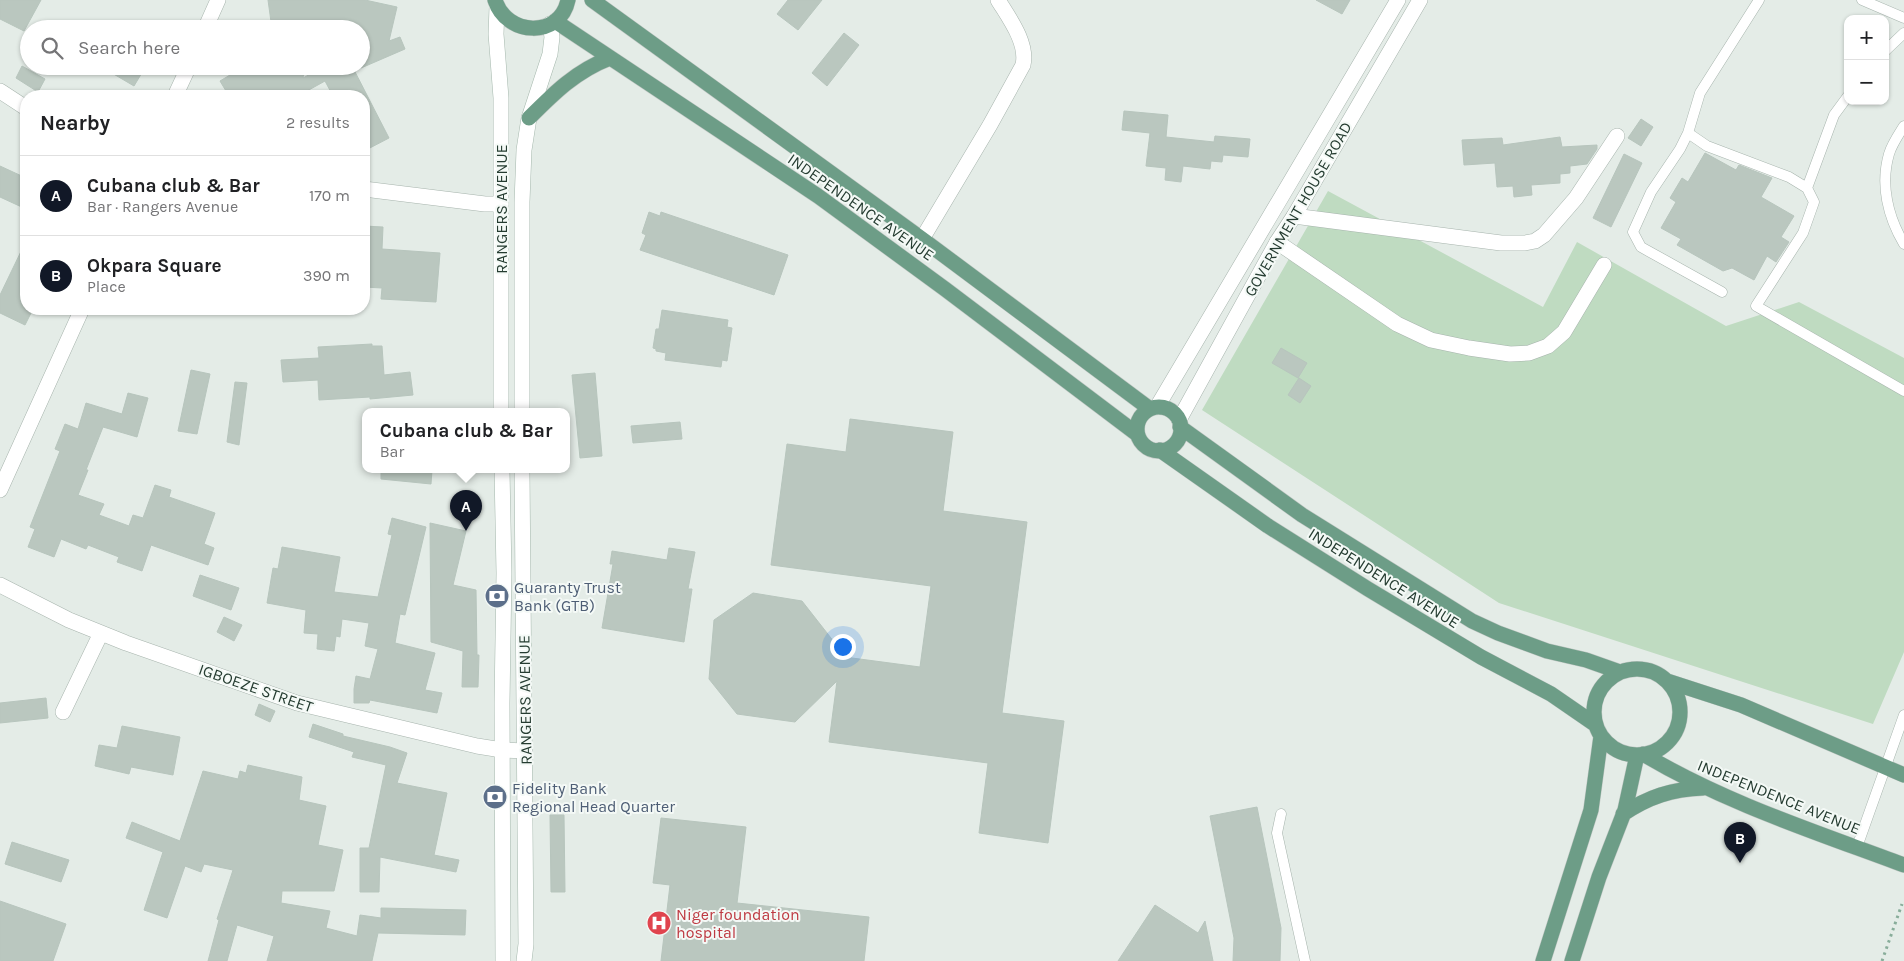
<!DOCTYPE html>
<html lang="en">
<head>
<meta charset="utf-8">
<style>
	body { margin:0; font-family:Karla,sans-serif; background:#f2f2f2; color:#202124 }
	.controls { position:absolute; right:15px; top:15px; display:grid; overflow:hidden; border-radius:10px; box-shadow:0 1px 4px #0004 }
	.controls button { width:45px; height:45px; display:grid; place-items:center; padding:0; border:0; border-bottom:1px solid #e0e0e0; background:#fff; color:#202124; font:25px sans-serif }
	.you { position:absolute; left:842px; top:646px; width:18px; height:18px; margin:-12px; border:4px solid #fff; border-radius:50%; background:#1a73e8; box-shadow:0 0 0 8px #1a73e833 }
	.badge { display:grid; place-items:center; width:32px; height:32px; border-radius:50%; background:#111827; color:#fff; font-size:16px; font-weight:700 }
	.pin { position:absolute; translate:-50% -41px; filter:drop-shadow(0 1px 2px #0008) }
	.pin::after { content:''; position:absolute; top:26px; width:18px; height:15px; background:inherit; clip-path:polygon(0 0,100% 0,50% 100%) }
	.popup { position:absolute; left:362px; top:408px; width:208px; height:65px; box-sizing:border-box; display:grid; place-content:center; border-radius:10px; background:#fff; filter:drop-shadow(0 1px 4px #0005); font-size:16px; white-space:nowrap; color:#757577 }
	.popup b { font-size:19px; color:#202124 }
	.popup::after { content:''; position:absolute; left:50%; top:100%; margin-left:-10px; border:10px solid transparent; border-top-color:#fff }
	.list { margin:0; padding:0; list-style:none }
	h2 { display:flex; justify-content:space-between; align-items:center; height:65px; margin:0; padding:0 20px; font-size:21px }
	h2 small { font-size:16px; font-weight:400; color:#757577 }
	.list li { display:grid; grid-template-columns:32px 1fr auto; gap:15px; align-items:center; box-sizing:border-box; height:80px; padding:0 20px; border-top:1px solid #e0e0e0 }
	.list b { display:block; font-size:19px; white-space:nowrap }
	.list p { margin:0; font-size:16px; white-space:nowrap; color:#757577 }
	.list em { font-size:16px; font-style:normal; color:#757577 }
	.icon { flex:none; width:28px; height:28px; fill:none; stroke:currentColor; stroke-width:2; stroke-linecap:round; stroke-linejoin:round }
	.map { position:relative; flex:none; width:1904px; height:961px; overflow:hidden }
	.search { position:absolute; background:#fff; box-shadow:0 1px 4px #0004; left:20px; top:20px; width:350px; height:55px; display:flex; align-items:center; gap:12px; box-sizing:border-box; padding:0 18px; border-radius:28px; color:#757577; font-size:19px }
	.panel { position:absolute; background:#fff; box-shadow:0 1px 4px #0004; left:20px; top:90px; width:350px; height:225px; border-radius:20px }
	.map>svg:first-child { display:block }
</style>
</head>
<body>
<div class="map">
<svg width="1904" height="961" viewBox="0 0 1904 961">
	<rect width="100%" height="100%" fill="#e4ece7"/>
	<path fill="#bfdbc1" d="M1328,191L1543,307L1577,242L1726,326L1799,302L1904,358V652L1873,724L1499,603L1202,410Z"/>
	<path fill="#bac7bf" stroke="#b7c5bd" d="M0,0H41L24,31L0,19Z
		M268,0H365L397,7L389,41L400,37L405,49L361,68V29H272Z
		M788,0H822L798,30L777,14Z
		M1316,0H1350L1342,14Z
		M844,33L859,45L827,86L812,73Z
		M22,66L45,79L38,92L16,78Z
		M100,66H146L134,86Z
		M245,66H305L303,78L325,66H352L389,138L364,151V96H333L325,81L298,96H229L220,81Z
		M1124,111L1168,115L1166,137L1214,142L1215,136L1250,139L1248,157L1223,155L1222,162L1211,161L1210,169L1183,166L1181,182L1165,180L1166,168L1146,166L1150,133L1122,130Z
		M1641,119L1653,127L1641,146L1628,138Z
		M1560,137L1562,147L1597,145V149L1587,164L1570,166V173L1560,174V183L1531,185L1532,195L1514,197L1513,186L1497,187L1495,163L1464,165L1462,140L1502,138L1503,145Z
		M1705,153L1736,170L1739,165L1772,178L1761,197L1794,216L1781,237L1789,242L1776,262L1767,256L1754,280L1732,268L1723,271L1677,245L1681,239L1661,228L1676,202L1670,198L1682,178L1688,182Z
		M1624,154L1642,163L1611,227L1593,218Z
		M0,166L26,178V209L0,197Z
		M649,212L660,216L661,212L788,255L774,295L640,250L646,235L642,233Z
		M364,226L383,227L382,249L440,253L436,302L381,299L382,288L364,287Z
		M26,241V309H33L25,325L0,313V295Z
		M662,310L728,320L727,327L732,328L727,361L722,360L721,367L665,360L666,353L656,351V349L653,348L656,329H659Z
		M372,344V346H382L384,375L410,372L413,395L370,399V397L319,400L318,380L283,382L281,360L319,358L318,347Z
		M1281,348L1307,363L1298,378L1272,363Z
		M191,370L210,374L197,434L178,431Z
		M595,373L602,456L580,458L572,375Z
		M1299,378L1311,386L1300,403L1288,395Z
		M235,382L247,383L239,445L227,442Z
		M128,393L148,398L137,437L103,427L86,470H88L78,495L104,504L99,515L129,526L133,515L143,518L155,485L171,490L169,497L215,513L204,544L214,548L208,565L151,545L142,571L117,562L119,557L88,545L86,549L61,539L54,557L28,547L35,529L30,527L60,451L55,449L65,424L78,429L86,403L122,414Z
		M850,419L953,432L943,511L1027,522L1002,713L1064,721L1048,843L979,833L988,763L829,742L837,681L795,722L737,714L709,679L714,620L753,593L802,601L838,647L837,656L920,667L931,586L771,565L787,444L846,452Z
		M680,422L682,439L633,443L631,426Z
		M381,470H432L431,484L381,479Z
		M392,518L426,527L405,615L400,614L395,643L435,653L425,690L442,693L437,713L370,700L369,703H354V689L356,676L370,679L378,649L365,646L369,623L342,619L340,637L336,636L334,651L317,649L318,634L304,633L306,610L267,603L273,568L278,569L282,547L340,557L334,592L378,597L392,535L388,534Z
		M430,523L466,531L453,585L476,590L477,655H479L478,687H462L463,651L431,642Z
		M669,548L695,552L688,589H692L684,642L602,628L613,564H610L612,551L667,560Z
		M200,575L239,588L231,610L193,596Z
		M224,617L242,625L234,641L217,632Z
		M46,698L48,718L0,723V703Z
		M259,704L275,711L270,722L255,715Z
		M313,724L343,734V736L390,747L407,753L397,783L447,793L434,855L459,860L456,872L380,857L379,892H360V848H369L386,765L352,757L354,752L309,737Z
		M122,726L180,737L173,775L131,767L129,774L95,766L99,745L117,748Z
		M248,765L302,777L299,800L326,806L318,845L343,850L334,891H282L281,903L330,911L326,928L357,936L360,915L381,918V908L466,910L465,935L378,933L372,961H267L274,936L237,925L227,961H208L219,920L217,919L233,870L204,864L201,872L185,866L167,918L144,910L163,852L126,838L132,822L180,841L203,771L238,779L240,771L246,773Z
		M1257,807L1281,928L1280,961H1233L1234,938L1210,816Z
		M550,815H564L565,892H551Z
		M661,818L746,827L737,903L869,917L864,961H661L670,885L653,883Z
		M12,842L69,860L61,882L5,864Z
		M0,901L66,924L53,961H0Z
		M1155,905L1198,933L1205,921L1213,961H1118Z"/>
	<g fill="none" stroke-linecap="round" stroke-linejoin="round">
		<defs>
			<path id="service" d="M1759,0L1700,93L1688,133L1707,146L1789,177L1807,188L1814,202L1803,233L1756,306L1904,391
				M1862,0L1904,18
				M1885,51L1904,33
				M1904,126C1899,134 1892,144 1889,154C1880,185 1888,217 1904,244
				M1688,133L1680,149L1651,192L1633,232L1641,247L1722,292
				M1807,188L1834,115L1848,96
				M1281,814L1277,833L1305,961
				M1857,847L1904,715"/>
			<path id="minor" d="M205,29L218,0
				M0,91L26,108
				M175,96L189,66
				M364,189L485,204H501
				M1294,216L1501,243H1525L1535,241L1544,235L1576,198L1617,136
				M922,239L990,125L1023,65C1028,43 1009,18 998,0
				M1277,242L1397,324L1431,340L1469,348L1510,354L1529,353L1548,346L1564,332L1604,265
				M0,490L82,309
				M0,585L69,620L126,643L297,703L477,746L502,750L525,751
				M63,712L101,633"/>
			<path id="tertiary" d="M1157,407L1398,0
				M1179,420L1277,242L1294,216L1420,0"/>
			<path id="secondary" d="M497,7L496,34L501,98V412
				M522,412V202L524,150L529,118L550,54L552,37L550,24
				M502,470L504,573L502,703L503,961
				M522,470L526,944L524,961"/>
			<path id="primary" d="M495,0C506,36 560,39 568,0
				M592,0L922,239L1150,409
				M555,21L818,196L945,289L1137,434
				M529,118C554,93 576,71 610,58
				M1137 429a22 22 0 1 1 44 0a22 22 0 1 1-44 0Z
				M1180,427L1302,515L1472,621L1498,633L1547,651L1586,660L1620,672
				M1160,450L1268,526L1368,589L1481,657L1551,694L1596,725
				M1594 712a43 43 0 1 1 86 0a43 43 0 1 1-86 0Z
				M1667,681L1741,705L1904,775
				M1643,754C1725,803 1816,832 1904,865
				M1623,814C1648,797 1672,789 1703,788
				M1543,961L1591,810L1601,736
				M1572,961L1599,877L1625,810L1637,755"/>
		</defs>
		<use href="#service" stroke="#a7b4ad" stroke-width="11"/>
		<use href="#minor" stroke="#a7b4ad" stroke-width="16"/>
		<use href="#tertiary" stroke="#a7b4ad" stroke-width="16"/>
		<use href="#secondary" stroke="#a4b7ac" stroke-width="16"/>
		<use href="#primary" stroke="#c2c8c5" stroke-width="16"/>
		<path stroke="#88ad9a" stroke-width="3" stroke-dasharray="2.5 4" stroke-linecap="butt" d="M1882,961L1902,904"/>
		<use href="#service" stroke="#fff" stroke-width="10"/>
		<use href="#minor" stroke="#fff" stroke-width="15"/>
		<use href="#tertiary" stroke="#fff" stroke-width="15"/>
		<use href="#secondary" stroke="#fff" stroke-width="15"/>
		<use href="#primary" stroke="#6d9d87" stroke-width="15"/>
	</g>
	<defs>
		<symbol id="bank-disc" viewBox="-11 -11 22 22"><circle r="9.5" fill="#5c6f8a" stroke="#f4f9f6"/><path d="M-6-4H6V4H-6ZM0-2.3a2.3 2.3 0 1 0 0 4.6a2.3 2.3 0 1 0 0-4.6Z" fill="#fff"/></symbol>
		<symbol id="hospital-disc" viewBox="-11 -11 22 22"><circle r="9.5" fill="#e0444e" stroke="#f4f9f6"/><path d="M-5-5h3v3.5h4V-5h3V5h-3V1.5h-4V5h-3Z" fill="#fff"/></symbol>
	</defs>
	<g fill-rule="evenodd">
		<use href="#bank-disc" x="483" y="582" width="28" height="28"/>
		<use href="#bank-disc" x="481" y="783" width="28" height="28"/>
		<use href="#hospital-disc" x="645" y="909" width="28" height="28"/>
	</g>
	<g text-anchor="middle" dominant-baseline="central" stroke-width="4" stroke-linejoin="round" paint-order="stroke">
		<g font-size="16" fill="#253c31" stroke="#f4f9f6">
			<text transform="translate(861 207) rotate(35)">INDEPENDENCE AVENUE</text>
			<text transform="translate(501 209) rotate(-90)">RANGERS AVENUE</text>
			<text transform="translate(1298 209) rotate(-60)">GOVERNMENT HOUSE ROAD</text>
			<text transform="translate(1384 578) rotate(32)">INDEPENDENCE AVENUE</text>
			<text transform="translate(256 688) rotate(19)">IGBOEZE STREET</text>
			<text transform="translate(525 700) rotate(-91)">RANGERS AVENUE</text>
			<text transform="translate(1779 797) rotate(22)">INDEPENDENCE AVENUE</text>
		</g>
		<g font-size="16" fill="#4e5e75" stroke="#f4f9f6" text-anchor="start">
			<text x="514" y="587">Guaranty Trust<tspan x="514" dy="18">Bank (GTB)</tspan></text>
			<text x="512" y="788">Fidelity Bank<tspan x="512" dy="18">Regional Head Quarter</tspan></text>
		</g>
		<g font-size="16" fill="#be3a42" stroke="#f4f9f6" text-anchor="start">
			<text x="676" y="914">Niger foundation<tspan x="676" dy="18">hospital</tspan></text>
		</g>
	</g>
</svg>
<div class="controls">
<button>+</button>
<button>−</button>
</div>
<div class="you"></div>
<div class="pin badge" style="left:466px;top:531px">A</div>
<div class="popup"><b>Cubana club &amp; Bar</b>Bar</div>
<div class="pin badge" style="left:1740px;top:863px">B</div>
<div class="search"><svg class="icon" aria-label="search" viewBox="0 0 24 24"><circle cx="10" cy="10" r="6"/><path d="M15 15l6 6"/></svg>Search here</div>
<section class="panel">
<h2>Nearby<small>2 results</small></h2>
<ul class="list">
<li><span class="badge">A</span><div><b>Cubana club &amp; Bar</b><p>Bar · Rangers Avenue</p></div><em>170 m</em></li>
<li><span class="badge">B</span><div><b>Okpara Square</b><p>Place</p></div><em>390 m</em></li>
</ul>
</section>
</div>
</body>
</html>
